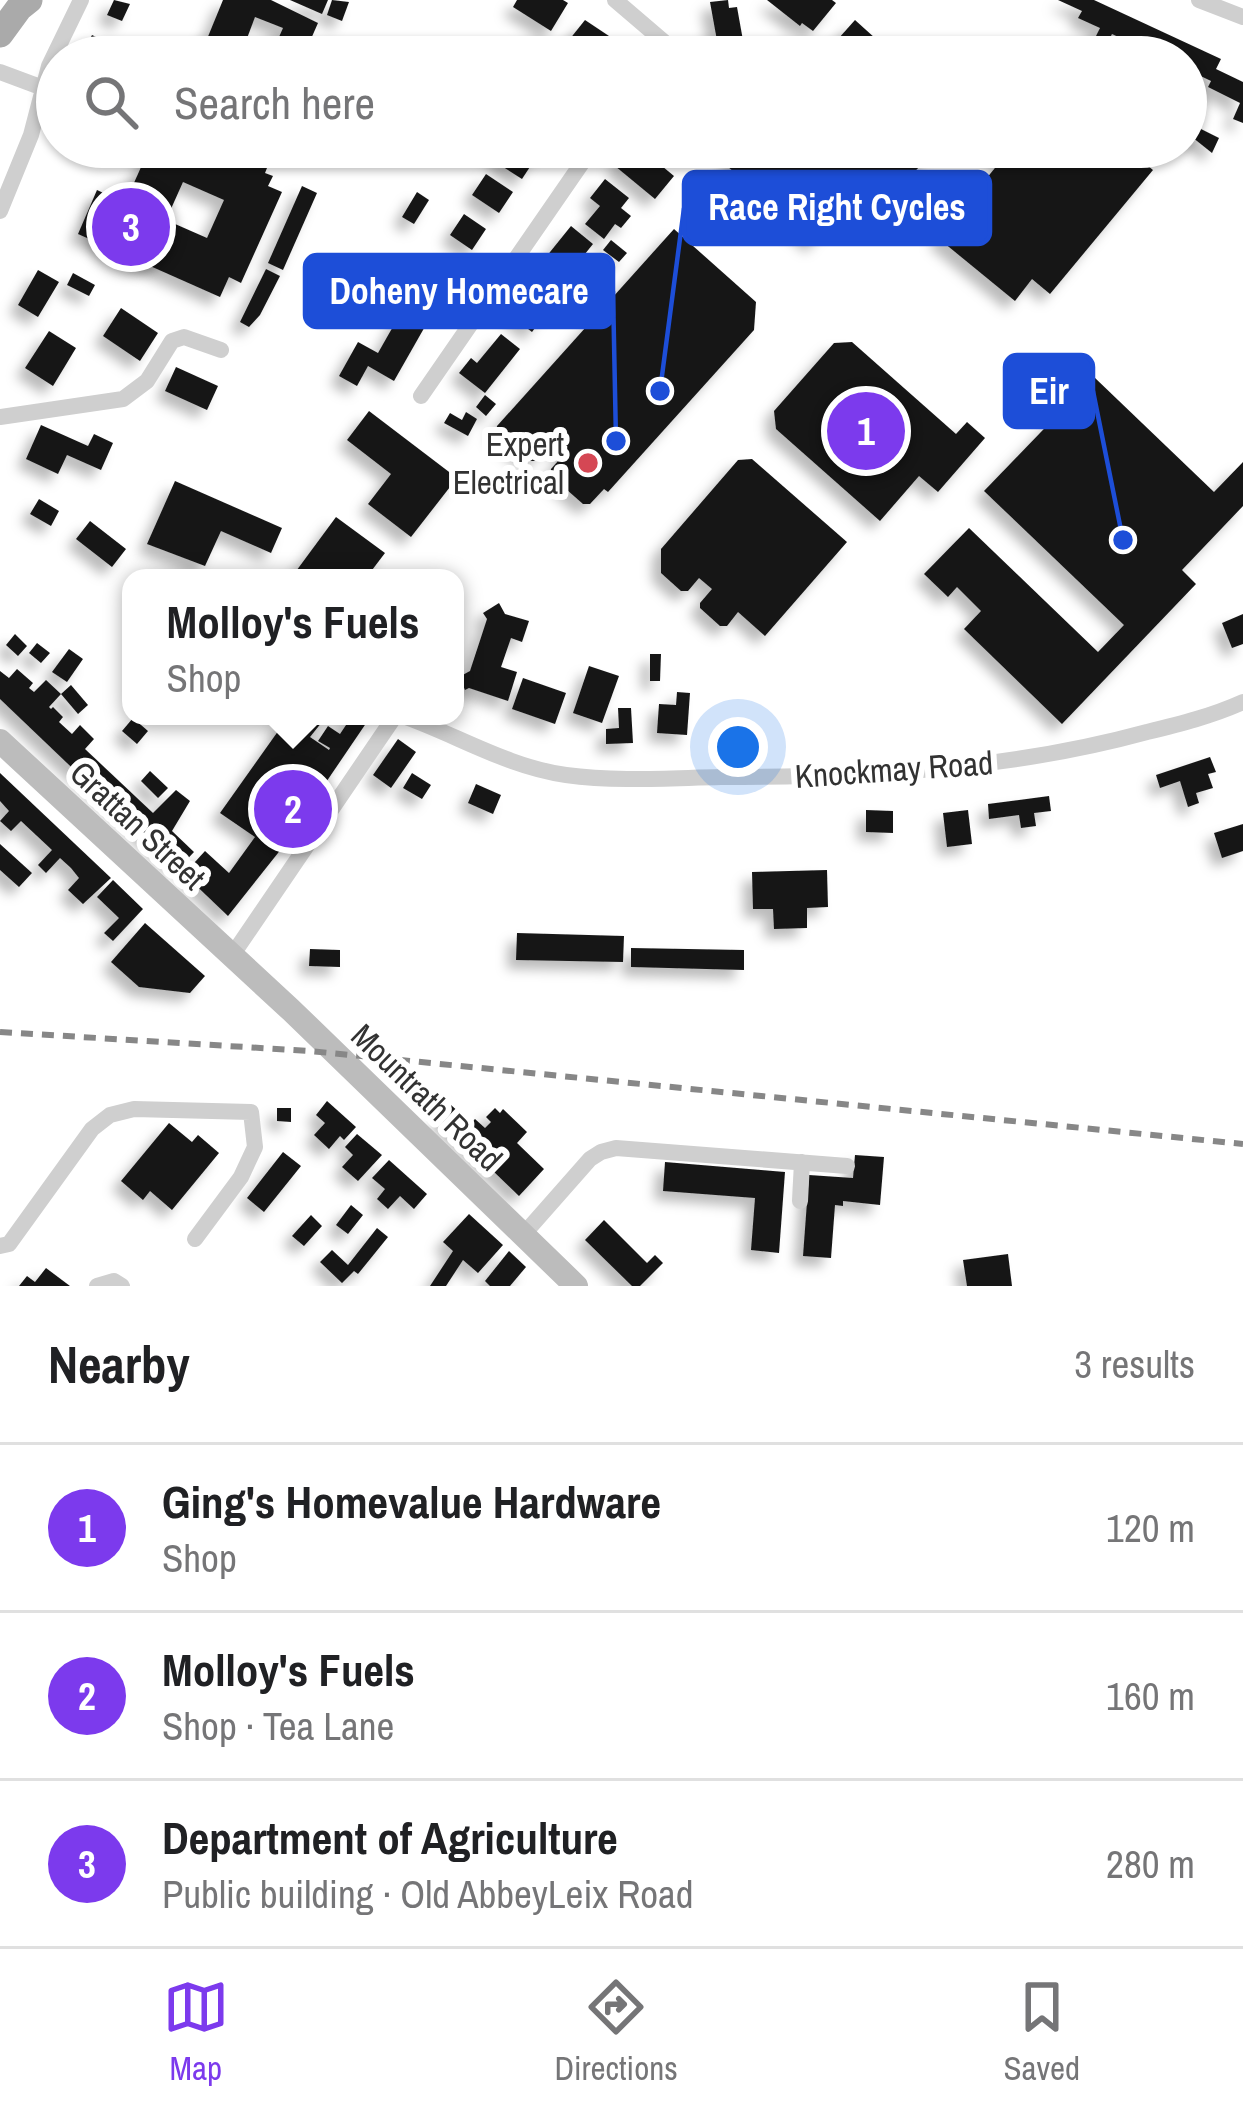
<!DOCTYPE html>
<html lang="en">
<head>
<meta charset="utf-8">
<style>
	body { margin:0; font-family:"Archivo Narrow",sans-serif; background:#f6f6f6; color:#202124 }
	.you { position:absolute; left:738px; top:747px; width:42px; height:42px; margin:-30px; border:9px solid #fff; border-radius:50%; background:#1a73e8; box-shadow:0 0 0 18px #1a73e833 }
	.badge { display:grid; place-items:center; width:78px; height:78px; border-radius:50%; background:#7c3aed; color:#fff; font-size:39px; font-weight:700 }
	.pin { position:absolute; translate:-50% -50%; border:6px solid #fff; box-shadow:0 3px 12px #0006 }
	.popup { position:absolute; left:122px; top:569px; width:342px; height:156px; box-sizing:border-box; display:grid; place-content:center; border-radius:24px; background:#fff; filter:drop-shadow(0 3px 9px #0005); font-size:39px; white-space:nowrap; color:#757577 }
	.popup b { font-size:45px; color:#202124 }
	.popup::after { content:''; position:absolute; left:50%; top:100%; margin-left:-24px; border:24px solid transparent; border-top-color:#fff }
	.list { margin:0; padding:0; list-style:none }
	h2 { display:flex; justify-content:space-between; align-items:center; height:156px; margin:0; padding:0 48px; font-size:51px }
	h2 small { font-size:39px; font-weight:400; color:#757577 }
	.list li { display:grid; grid-template-columns:78px 1fr auto; gap:36px; align-items:center; box-sizing:border-box; height:168px; padding:0 48px; border-top:3px solid #e0e0e0 }
	.list b { display:block; font-size:45px; white-space:nowrap }
	.list p { margin:0; font-size:39px; white-space:nowrap; color:#757577 }
	.list em { font-size:39px; font-style:normal; color:#757577 }
	.icon { flex:none; width:66px; height:66px; fill:none; stroke:currentColor; stroke-width:2; stroke-linecap:round; stroke-linejoin:round }
	.map { position:relative; flex:none; width:1243px; height:1286px; overflow:hidden }
	.search { position:absolute; background:#fff; box-shadow:0 3px 9px #0004; left:36px; right:36px; top:36px; height:132px; display:flex; align-items:center; gap:30px; box-sizing:border-box; padding:0 42px; border-radius:66px; color:#757577; font-size:45px }
	.sheet { height:660px; background:#fff }
	nav { display:flex; justify-content:space-around; align-items:center; box-sizing:border-box; height:168px; border-top:3px solid #e0e0e0; background:#fff; font-size:33px; color:#757577 }
	nav a { display:grid; justify-items:center; gap:6px }
	nav .on { color:#7c3aed }
	.map>svg:first-child { display:block }
</style>
</head>
<body>
<div class="map">
<svg width="1243" height="1286" viewBox="0 0 1243 1286">
	<defs>
		<filter id="shadow"><feDropShadow dx="-9" dy="9" stdDeviation="6" flood-color="#0004"/></filter>
	</defs>
	<rect width="100%" height="100%" fill="#fff"/>
	<path fill="#191919" fill-rule="evenodd" filter="url(#shadow)" d="M114,0L130,4L122,21L107,15Z
		M223,0H271L318,23L307,48L279,37L283,28L255,17L240,57H194L202,37L207,39Z
		M290,0H328L322,14Z
		M332,0L349,2L342,21L327,15Z
		M517,0H563L568,3L551,31L513,7Z
		M728,0L729,8L737,7L744,46L736,47L738,56L720,57L710,2Z
		M767,0H832L836,3L813,31L802,23L800,26Z
		M1058,0H1094L1221,59L1216,69L1243,82V123L1233,119L1240,103L1208,87L1211,81L1186,69V57H1161L1144,49L1141,57H1128L1121,54L1127,41L1112,34L1105,48L1093,42L1100,28L1078,18L1082,11Z
		M585,20L630,50L625,57H592L569,40Z
		M855,20L896,57H822Z
		M92,35L105,41L111,57H81Z
		M1197,127L1219,138L1212,153L1192,137Z
		M150,147H161L171,151L173,147H221L267,168L265,173L273,176L268,186L282,192L241,283L229,277L220,297L78,234L97,190L125,203ZM183,182L224,200L207,238L166,220Z
		M483,147H543L522,179L497,163L500,158Z
		M631,147H639L674,176L655,199L615,166Z
		M741,147H937L892,197L872,179L814,244L726,165Z
		M1012,147H1125L1153,170L1050,294L1032,279L1015,301L938,238Z
		M486,174L513,192L499,213L472,195Z
		M605,179L629,198L621,208L631,216L621,228L615,224L604,239L585,224L600,206L590,198Z
		M302,186L317,193L283,270L268,263Z
		M417,192L429,200L414,224L402,217Z
		M464,214L486,229L472,250L450,235Z
		M571,226L593,244L568,275L546,257Z
		M674,229L756,302L754,330L608,492L604,489L590,504H583L550,475L551,469L565,453L552,442L535,461H528L496,433L497,426Z
		M611,240L627,253L619,262L603,250Z
		M439,257L460,271L439,304L417,290Z
		M266,269L280,276L260,315L249,327L240,322Z
		M545,269L567,285L532,332L511,316Z
		M38,270L59,282L38,317L18,305Z
		M73,273L95,285L89,296L67,285Z
		M576,278L588,287L581,295L569,286Z
		M377,285L389,292L383,302L371,295Z
		M121,308L158,333L140,361L103,336Z
		M403,309L427,323L394,381L368,366L357,386L339,376L358,342L378,353Z
		M49,331L76,348L53,386L25,368Z
		M501,334L520,349L485,393L459,373L471,358L477,363Z
		M852,342L956,434L967,422L985,438L938,492L919,476L880,521L776,429L774,411L834,343Z
		M176,367L218,386L207,410L165,391Z
		M1094,377L1214,492L1243,462V506L1182,570L1196,584L1062,724L964,629L981,611L957,587L948,597L924,574L969,528L1098,652L1124,625L984,491Z
		M485,395L496,404L486,416L476,407Z
		M369,411L457,478L411,537L368,504L391,474L347,440Z
		M466,412L477,419L468,436L444,423L450,413L462,420Z
		M41,425L88,446L94,434L113,443L101,470L67,455L58,474L26,459Z
		M752,459L847,542L765,636L738,612L727,626H720L700,608V603L712,589L699,578L688,591H681L661,573V549L738,460Z
		M175,481L282,528L271,553L221,531L205,566L147,544Z
		M39,499L59,511L51,526L30,514Z
		M336,517L385,553L366,578H291Z
		M90,521L126,549L112,567L76,539Z
		M499,603L505,614L529,621L522,642L511,638L501,667L517,672L508,701L469,688L465,690L459,677L470,671L487,619L483,613Z
		M1243,614V644L1232,648L1222,623Z
		M15,634L27,646L18,656L6,645Z
		M37,643L50,653L41,663L29,653Z
		M69,649L83,659L67,682L52,672Z
		M650,654H661L660,681H650Z
		M589,666L619,676L602,723L573,713Z
		M17,669L33,683L29,688L34,692L46,680L61,694L49,707L51,709L53,707L63,717L59,722L72,734L80,725L94,739L85,749L153,813L176,790L190,801L172,831L194,852L178,869L0,699V671L9,678Z
		M523,678L566,693L555,724L512,709Z
		M71,685L88,705L78,714L61,694Z
		M677,692L690,693L687,735L657,733L659,704L676,705Z
		M618,708H631L633,743L606,744V729L619,728Z
		M306,716H314L322,722L310,737L329,750L330,748L318,741L328,726L340,734L352,716H371L278,853L228,916L184,874L205,851L229,873L255,837L220,813L286,720L296,728Z
		M133,718L148,731L137,744L122,731Z
		M398,739L416,752L391,788L373,775Z
		M1210,757L1216,772L1208,774L1213,788L1196,793L1199,803L1188,807L1180,781L1160,788L1156,775Z
		M150,771L168,788L158,798L141,781Z
		M0,773L111,878L83,904L68,890L79,878L71,868L60,858L46,873L38,865L52,850L21,821L11,831L0,821L9,811L0,801Z
		M412,773L431,785L422,799L403,788Z
		M476,784L501,795L493,814L468,803Z
		M1049,796L1051,811L1034,813L1036,826L1021,828L1019,815L989,819L988,804Z
		M866,810L893,811V833L866,832Z
		M968,810L972,844L947,847L943,813Z
		M1243,824V851L1222,858L1214,833Z
		M0,844L32,873L19,887L0,870Z
		M827,870L828,907L807,908V928L774,929L773,909H753L752,872Z
		M113,880L143,909L113,941L104,933L119,918L97,897Z
		M145,923L205,976L190,993L139,987L111,962Z
		M517,933L624,936L623,962L516,960Z
		M631,948L744,950V970L631,967Z
		M310,949L340,950V967L309,966Z
		M327,1101L356,1127L344,1140L340,1136L329,1149L314,1135L325,1123L316,1115Z
		M451,1105L471,1123L475,1119L485,1128L491,1122L486,1117L495,1108L500,1113L503,1109L527,1132L517,1143L544,1169L519,1196L438,1118Z
		M277,1108H291V1122L277,1121Z
		M169,1123L192,1142L198,1135L219,1153L172,1210L150,1191L143,1200L121,1181Z
		M357,1134L382,1155L358,1181L342,1167L353,1155L345,1147Z
		M283,1152L301,1166L264,1212L247,1198Z
		M855,1155L884,1157L880,1205L843,1201V1206L835,1205L831,1258L803,1256L809,1175L853,1178Z
		M389,1160L427,1194L414,1209L400,1196L388,1209L377,1199L385,1189L372,1178Z
		M665,1162L785,1172L779,1253L751,1250L755,1198L663,1191Z
		M351,1205L363,1215L348,1234L336,1225Z
		M469,1214L503,1245L478,1273L463,1260L446,1286H430L453,1251L443,1242Z
		M311,1215L322,1226L304,1246L292,1236Z
		M604,1220L647,1263L655,1255L663,1263L640,1286H632L585,1240Z
		M377,1228L388,1237L358,1274L354,1271L342,1283L320,1262L332,1250L348,1265Z
		M509,1251L526,1267L510,1286H490L485,1281Z
		M1008,1254L1012,1286H967L963,1260Z
		M46,1268L70,1286H19L27,1276L35,1282Z"/>
	<g fill="none" stroke-linecap="round" stroke-linejoin="round">
		<path stroke="#cfcfcf" stroke-width="16" d="M615,0L670,47L669,57
			M1199,0L1243,17
			M0,72L43,88
			M0,211L31,135L49,66L81,0
			M421,396L593,147
			M0,417L123,399L147,381L172,341L184,337L221,350
			M403,716C457,735 508,767 566,775C617,782 670,778 721,777C865,777 1008,770 1147,732C1180,724 1212,716 1243,702
			M231,957L395,716
			M800,1201L802,1162
			M523,1235L590,1159L601,1152L616,1148L847,1166
			M0,1246L9,1244L92,1129L110,1115L134,1109L251,1112L255,1147L241,1177L195,1239
			M97,1286L114,1281L122,1286"/>
		<path stroke="#bcbcbc" stroke-width="24" d="M0,741L291,1010L576,1286"/>
		<path stroke="#aaa" stroke-width="27" d="M0,34L19,8L29,0"/>
		<path stroke="#878787" stroke-width="6" stroke-dasharray="12 9" stroke-linecap="butt" d="M0,1032L310,1051L1243,1144"/>
	</g>
	<circle fill="#d54754" stroke="#fff" stroke-width="4.5" cx="588" cy="463" r="12"/>
	<g text-anchor="middle" dominant-baseline="central" stroke-width="12" stroke-linejoin="round" paint-order="stroke">
		<g font-size="33" fill="#323232" stroke="#fff" text-anchor="end">
			<text x="564" y="444">Expert<tspan x="564" dy="38">Electrical</tspan></text>
		</g>
		<g font-size="33" fill="#323232" stroke="#fff">
			<text transform="translate(894 769) rotate(-4)">Knockmay Road</text>
			<text transform="translate(138 825) rotate(43)">Grattan Street</text>
			<text transform="translate(427 1097) rotate(44)">Mountrath Road</text>
		</g>
	</g>
	<path fill="none" stroke="#1d4ed8" stroke-width="4.5" d="M660 391L684 208M616 441L613 291M1123 540L1093 391"/>
	<g fill="#1d4ed8" stroke="#fff" stroke-width="4.5">
		<circle cx="660" cy="391" r="12"/>
		<circle cx="616" cy="441" r="12"/>
		<circle cx="1123" cy="540" r="12"/>
	</g>
	<g fill="#1d4ed8" stroke="#1d4ed8" stroke-width="4.5">
		<rect x="684" y="172" width="306" height="72" rx="12"/>
		<rect x="305" y="255" width="308" height="72" rx="12"/>
		<rect x="1005" y="355" width="88" height="72" rx="12"/>
	</g>
	<g font-size="36" text-anchor="middle" font-weight="bold" fill="#fff">
		<text x="837" y="220">Race Right Cycles</text>
		<text x="459" y="304">Doheny Homecare</text>
		<text x="1049" y="404">Eir</text>
	</g>
</svg>
<div class="you"></div>
<div class="pin badge" style="left:866px;top:431px">1</div>
<div class="pin badge" style="left:293px;top:809px">2</div>
<div class="popup"><b>Molloy's Fuels</b>Shop</div>
<div class="pin badge" style="left:131px;top:227px">3</div>
<div class="search"><svg class="icon" aria-label="search" viewBox="0 0 24 24"><circle cx="10" cy="10" r="6"/><path d="M15 15l6 6"/></svg>Search here</div>
</div>
<section class="sheet">
<h2>Nearby<small>3 results</small></h2>
<ul class="list">
<li><span class="badge">1</span><div><b>Ging's Homevalue Hardware</b><p>Shop</p></div><em>120 m</em></li>
<li><span class="badge">2</span><div><b>Molloy's Fuels</b><p>Shop · Tea Lane</p></div><em>160 m</em></li>
<li><span class="badge">3</span><div><b>Department of Agriculture</b><p>Public building · Old AbbeyLeix Road</p></div><em>280 m</em></li>
</ul>
</section>
<nav>
<a class="on"><svg class="icon" aria-label="map" viewBox="0 0 24 24"><path d="M3 6l6-2 6 2 6-2v14l-6 2-6-2-6 2zM9 4v14M15 6v14"/></svg>Map</a>
<a><svg class="icon" aria-label="directions" viewBox="0 0 24 24"><path d="M12 3l9 9-9 9-9-9zM9 14v-3h6M13 9l2 2-2 2"/></svg>Directions</a>
<a><svg class="icon" aria-label="saved" viewBox="0 0 24 24"><path d="M7 4h10v16l-5-4-5 4z"/></svg>Saved</a>
</nav>
</body>
</html>
